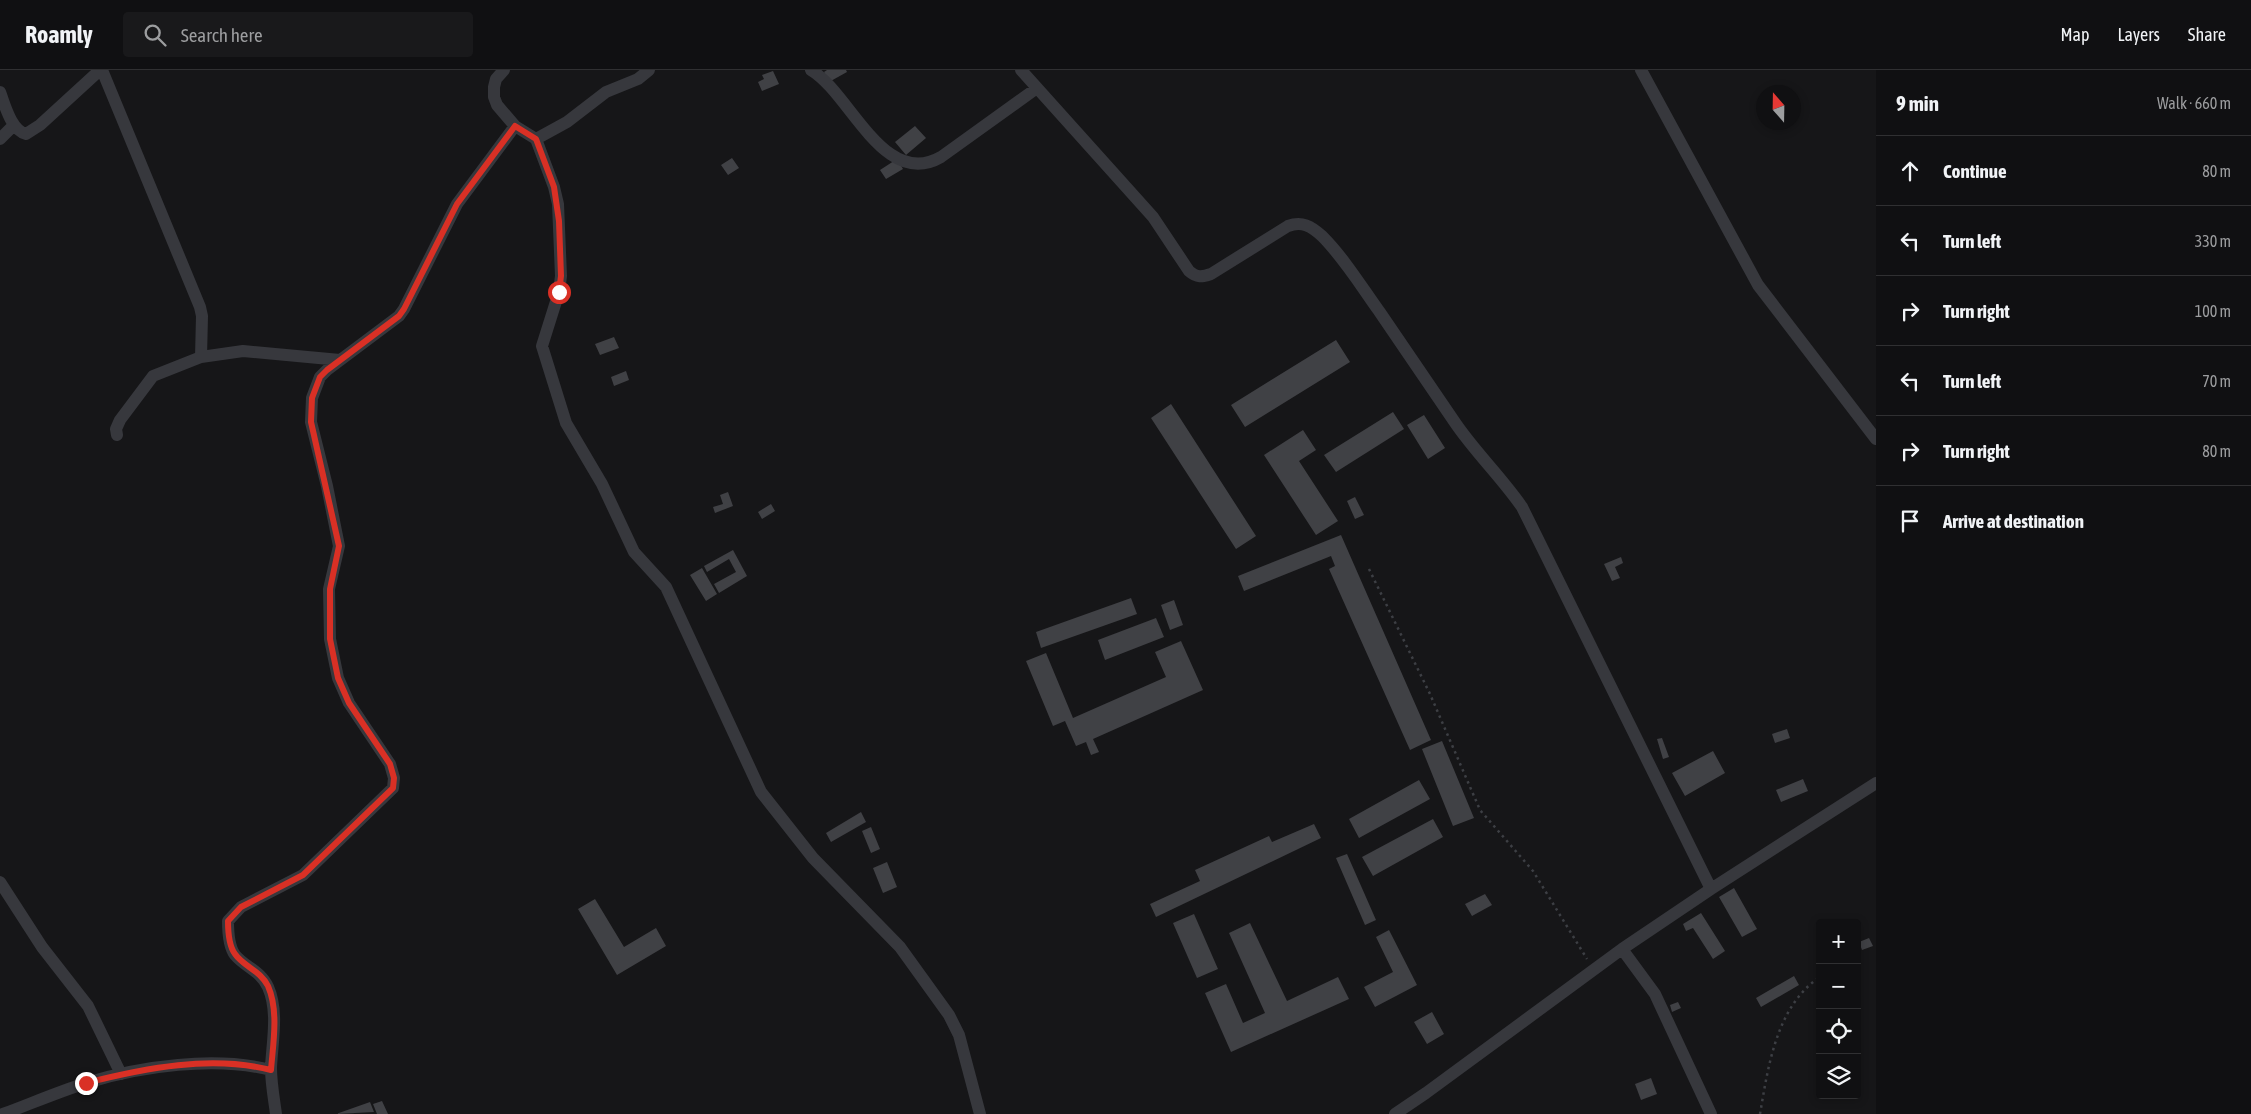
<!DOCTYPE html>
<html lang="en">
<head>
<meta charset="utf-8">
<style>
	body { margin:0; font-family:"Asap Condensed",sans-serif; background:#19191b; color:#f1f3f6 }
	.controls { position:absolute; right:15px; bottom:15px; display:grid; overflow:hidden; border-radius:5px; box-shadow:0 2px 8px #0003 }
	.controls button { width:45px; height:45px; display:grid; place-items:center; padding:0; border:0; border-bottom:1px solid #303032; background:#101012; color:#f1f3f6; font:25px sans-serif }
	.compass { position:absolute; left:1756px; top:15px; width:45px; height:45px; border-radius:50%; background:#101012; box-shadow:0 2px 8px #0003; rotate:340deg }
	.stop { position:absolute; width:15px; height:15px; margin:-11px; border:4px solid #d93025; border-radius:50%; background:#fff }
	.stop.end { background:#d93025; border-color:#fff; box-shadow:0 1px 5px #0008 }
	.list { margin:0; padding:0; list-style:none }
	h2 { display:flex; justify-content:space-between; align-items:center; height:65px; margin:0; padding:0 20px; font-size:21px }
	h2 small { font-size:16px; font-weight:400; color:#9c9d9f }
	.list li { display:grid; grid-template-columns:32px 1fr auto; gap:15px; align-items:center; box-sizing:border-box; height:70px; padding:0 20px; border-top:1px solid #303032 }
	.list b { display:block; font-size:19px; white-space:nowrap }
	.list em { font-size:16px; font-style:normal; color:#9c9d9f }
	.icon { flex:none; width:28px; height:28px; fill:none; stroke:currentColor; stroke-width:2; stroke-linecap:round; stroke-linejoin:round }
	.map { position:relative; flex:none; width:1876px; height:1044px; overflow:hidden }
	header { display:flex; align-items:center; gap:30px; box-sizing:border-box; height:70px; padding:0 25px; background:#101012; border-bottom:1px solid #303032 }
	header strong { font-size:24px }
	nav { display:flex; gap:28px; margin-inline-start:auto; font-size:18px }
	.search { width:350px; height:45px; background:#19191b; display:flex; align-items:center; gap:12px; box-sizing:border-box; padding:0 18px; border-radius:5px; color:#9c9d9f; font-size:19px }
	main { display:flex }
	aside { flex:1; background:#101012 }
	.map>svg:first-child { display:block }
</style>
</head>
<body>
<header>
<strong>Roamly</strong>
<div class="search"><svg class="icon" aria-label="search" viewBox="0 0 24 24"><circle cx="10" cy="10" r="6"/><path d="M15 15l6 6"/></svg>Search here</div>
<nav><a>Map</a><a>Layers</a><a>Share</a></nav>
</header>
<main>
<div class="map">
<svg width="1876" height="1044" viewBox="0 0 1876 1044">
	<rect width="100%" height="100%" fill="#161618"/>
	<path fill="#404145" d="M827,0H846L847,2L829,12L824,2Z
		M773,1L779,14L762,21L758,12L764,9L762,5Z
		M915,56L926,68L906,85L895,72Z
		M732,88L739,98L728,105L721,95Z
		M897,89L903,99L886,109L880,100Z
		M614,267L619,278L600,285L595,274Z
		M1336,270L1350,292L1245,357L1231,335Z
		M626,301L629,310L614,316L611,307Z
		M1171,334L1256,466L1236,479L1151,348Z
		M1393,342L1404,359L1336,402L1324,385Z
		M1424,345L1445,378L1428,389L1407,355Z
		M1303,360L1316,380L1299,391L1338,451L1316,465L1264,385Z
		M728,422L733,436L715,443L713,437L723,434L720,425Z
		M1355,427L1364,445L1355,449L1347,431Z
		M771,434L775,441L762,449L758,442Z
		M1341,465L1431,670L1410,680L1329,499L1335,496L1331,486L1244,521L1238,506Z
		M733,480L747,506L719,523L714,514L736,502L729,489L707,502L704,496Z
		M1621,487L1623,493L1615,497L1620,508L1612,511L1604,494Z
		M702,498L717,524L706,531L690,505Z
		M1131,528L1137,544L1041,578L1036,562Z
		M1174,530L1183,555L1170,560L1161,535Z
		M1156,548L1164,567L1105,590L1098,570Z
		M1181,571L1203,620L1093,669L1099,682L1091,685L1086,672L1076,676L1065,651L1053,656L1026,591L1046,583L1073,648L1166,607L1155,582Z
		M1787,659L1790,668L1775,673L1772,664Z
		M1662,668L1669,687L1663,689L1657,669Z
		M1442,671L1474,748L1453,756L1422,679Z
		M1713,681L1725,703L1685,726L1672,703Z
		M1803,709L1808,721L1781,732L1776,720Z
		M1419,710L1430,729L1359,768L1349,749Z
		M861,742L866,752L831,772L826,763Z
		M1433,749L1443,767L1373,806L1362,787Z
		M1314,754L1321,768L1156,847L1150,834L1200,811L1195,800L1269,766L1272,772Z
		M871,757L880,779L871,783L862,761Z
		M1347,784L1376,850L1365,855L1336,788Z
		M887,792L897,817L883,823L873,798Z
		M1734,818L1757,859L1742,867L1719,827Z
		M1485,824L1492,835L1472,846L1465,834Z
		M595,829L624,877L656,858L666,876L617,905L578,839Z
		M1701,843L1725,881L1713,889L1693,858L1686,861L1683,854Z
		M1194,844L1218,899L1197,908L1173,853Z
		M1250,853L1287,931L1338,907L1349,929L1231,982L1205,923L1226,914L1243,953L1265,943L1229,863Z
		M1389,860L1417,915L1375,937L1364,917L1393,902L1376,867Z
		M1869,868L1873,876L1862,880L1859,872Z
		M1794,906L1799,915L1761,937L1756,928Z
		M1678,932L1681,938L1672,942L1670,935Z
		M1432,942L1444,964L1427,974L1414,952Z
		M1651,1008L1657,1024L1641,1030L1635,1014Z
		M382,1031L388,1044H377L373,1034Z
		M370,1032L374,1042L336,1044Z"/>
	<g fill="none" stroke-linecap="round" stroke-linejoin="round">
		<path stroke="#3d3f44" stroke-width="2.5" stroke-dasharray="2.5 4" stroke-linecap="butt" d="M1369,499L1430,624L1480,740L1533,801L1587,889
			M1760,1044C1768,998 1776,936 1820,907"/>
		<path stroke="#37383d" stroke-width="12" d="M102,0L200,237L202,246L201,287
			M504,0L496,9L494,17V27L497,35L515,56L536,69L554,117L558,134L561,206L559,222L542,276L566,353L602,414L634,482L666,517L761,722L813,788L900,877L949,945L959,965L980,1044
			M811,0C850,23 884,120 941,87L1037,18
			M1021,0L1153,147L1189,201C1197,208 1202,207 1211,204L1288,156C1302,151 1311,156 1322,166C1344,188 1361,216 1379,241C1405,279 1430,316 1456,354C1476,383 1502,408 1522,437L1711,819
			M1641,0L1758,215L1876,369
			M0,22C5,35 11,60 26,64L40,55L100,0
			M0,69L14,55
			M536,69L567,52L606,22L638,9L649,0
			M117,365L116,359L120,350L153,306L201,287L243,281L340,290
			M0,812L42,877L88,936L121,1004
			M1622,879L1655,924L1711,1044
			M3,1044C30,1034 58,1022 86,1013C141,996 215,986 271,1000
			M276,1044C274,1029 271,1013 271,998C272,972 279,942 268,917C261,901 245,897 235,885C229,877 228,861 228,851L241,837L303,805L393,718L394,708L390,694L349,633L338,608L330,569L329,519L339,476L327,416L311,352L312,328L320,307L327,300L399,246L404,239L457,134L515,56
			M1395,1044L1426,1023L1622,879L1711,819L1876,713"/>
	</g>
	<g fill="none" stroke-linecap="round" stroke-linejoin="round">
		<path stroke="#d93025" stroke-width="6" d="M86,1013C145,998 211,985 271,1000C273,974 279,941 268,916C260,900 244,897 235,884C229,876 228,861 228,851L241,837L303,805L393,718L394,708L390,694L349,633L338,608L330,569V519L339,476L311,352L312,328L320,307L327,300L399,246L404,239L457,134L515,56L536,69L554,117L559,151L561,206L559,222"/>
	</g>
</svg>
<div class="controls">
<button>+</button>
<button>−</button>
<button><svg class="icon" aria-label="locate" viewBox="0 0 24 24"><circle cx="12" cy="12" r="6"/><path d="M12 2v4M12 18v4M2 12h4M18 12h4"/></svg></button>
<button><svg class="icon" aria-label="layers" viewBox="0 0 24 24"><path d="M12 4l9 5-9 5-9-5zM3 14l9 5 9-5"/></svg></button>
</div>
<svg class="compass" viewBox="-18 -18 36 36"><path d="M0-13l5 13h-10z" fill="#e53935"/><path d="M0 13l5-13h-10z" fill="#9c9d9f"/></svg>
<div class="stop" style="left:559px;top:222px"></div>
<div class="stop end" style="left:86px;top:1013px"></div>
</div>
<aside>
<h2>9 min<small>Walk · 660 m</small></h2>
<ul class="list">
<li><svg class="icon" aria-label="ahead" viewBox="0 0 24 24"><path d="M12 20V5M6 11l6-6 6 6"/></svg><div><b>Continue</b></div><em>80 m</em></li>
<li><svg class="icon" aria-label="left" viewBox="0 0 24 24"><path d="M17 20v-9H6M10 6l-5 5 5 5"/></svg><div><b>Turn left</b></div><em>330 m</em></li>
<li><svg class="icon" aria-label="right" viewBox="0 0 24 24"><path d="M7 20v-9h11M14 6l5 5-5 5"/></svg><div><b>Turn right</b></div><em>100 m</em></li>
<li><svg class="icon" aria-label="left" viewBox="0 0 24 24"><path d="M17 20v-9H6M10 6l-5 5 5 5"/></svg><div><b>Turn left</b></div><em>70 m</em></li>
<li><svg class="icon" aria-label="right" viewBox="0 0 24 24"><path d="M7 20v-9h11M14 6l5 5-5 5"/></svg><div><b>Turn right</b></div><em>80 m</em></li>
<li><svg class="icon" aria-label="arrive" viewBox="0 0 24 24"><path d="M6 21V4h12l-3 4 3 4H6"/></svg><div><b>Arrive at destination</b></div></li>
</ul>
</aside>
</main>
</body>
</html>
